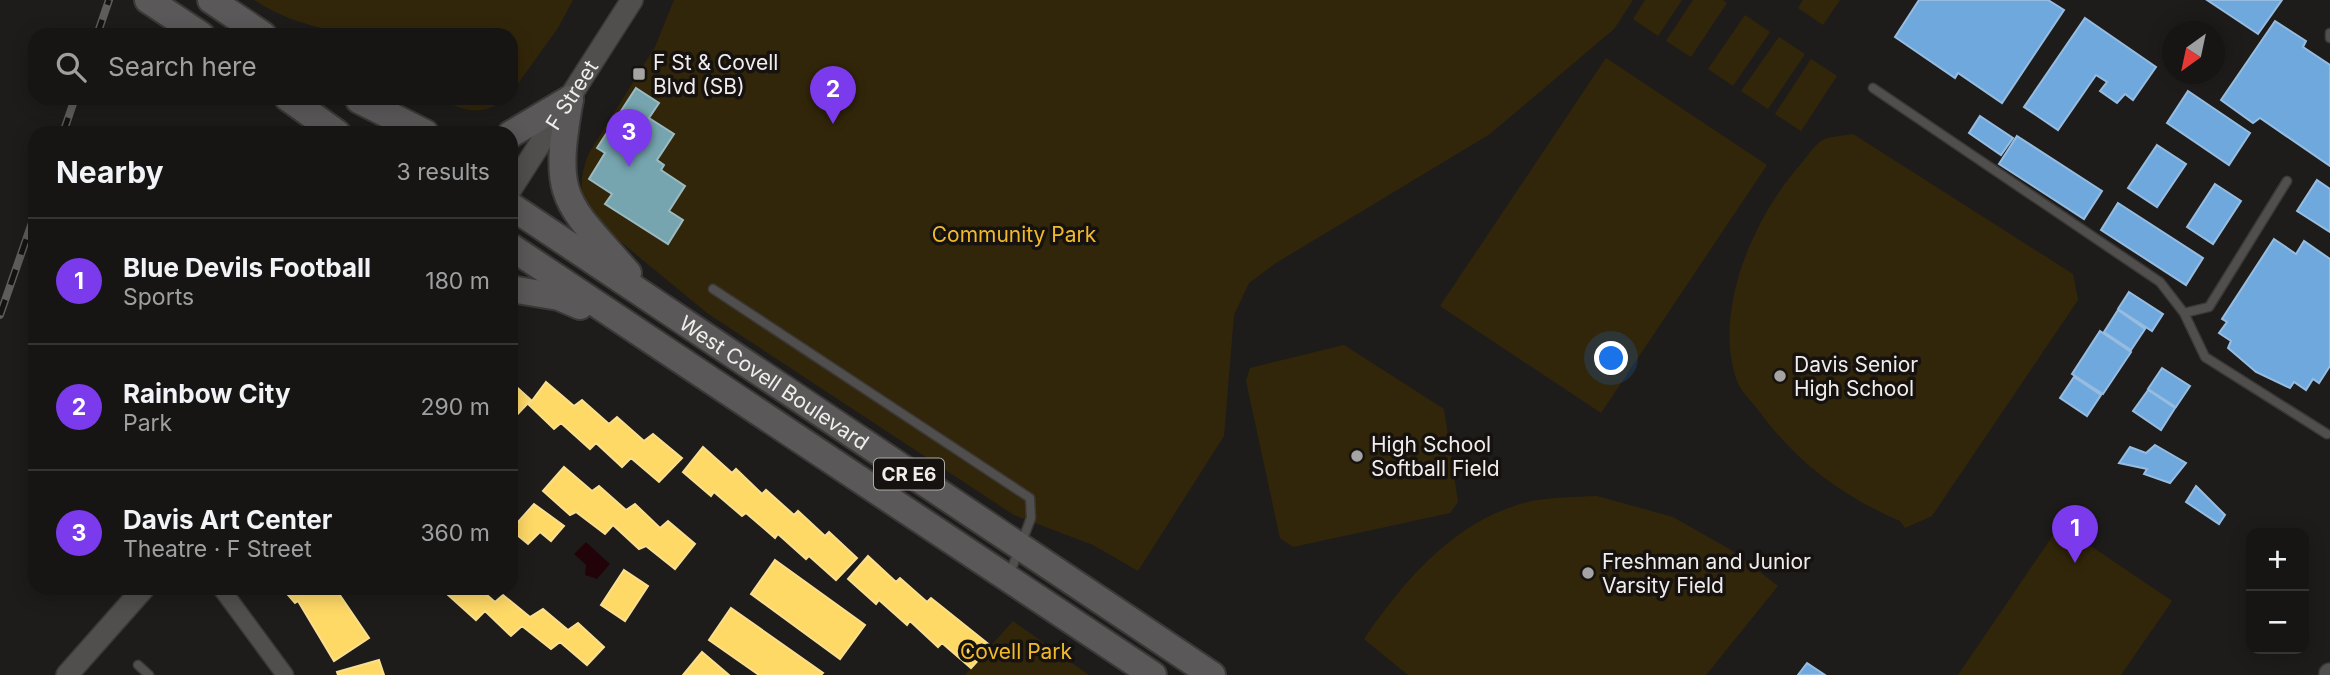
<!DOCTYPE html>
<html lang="en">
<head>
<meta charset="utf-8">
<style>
	body { margin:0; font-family:Inter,sans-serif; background:#1f1e1d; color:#f1f3f6 }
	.controls { position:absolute; right:21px; bottom:21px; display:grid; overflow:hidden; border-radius:14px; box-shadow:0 4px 18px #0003 }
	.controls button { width:63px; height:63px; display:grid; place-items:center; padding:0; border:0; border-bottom:2px solid #353434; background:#161514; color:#f1f3f6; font:35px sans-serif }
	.compass { position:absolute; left:2162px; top:21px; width:63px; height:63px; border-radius:50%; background:#161514; box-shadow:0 4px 18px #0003; rotate:213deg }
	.you { position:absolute; left:1612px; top:359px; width:24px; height:24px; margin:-18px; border:5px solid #fff; border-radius:50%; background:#1a73e8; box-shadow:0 0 0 10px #1a73e833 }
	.badge { display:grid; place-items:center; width:46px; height:46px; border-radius:50%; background:#7c3aed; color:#fff; font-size:23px; font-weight:700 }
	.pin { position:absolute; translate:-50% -58px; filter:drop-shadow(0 2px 4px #0008) }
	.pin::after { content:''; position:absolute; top:37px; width:24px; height:21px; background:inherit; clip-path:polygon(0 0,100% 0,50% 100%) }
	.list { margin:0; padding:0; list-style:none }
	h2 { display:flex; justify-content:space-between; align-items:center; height:91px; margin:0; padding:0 28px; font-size:30px }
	h2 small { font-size:23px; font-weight:400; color:#9e9fa0 }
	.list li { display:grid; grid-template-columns:46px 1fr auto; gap:21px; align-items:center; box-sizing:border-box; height:126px; padding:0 28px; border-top:2px solid #353434 }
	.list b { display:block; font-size:26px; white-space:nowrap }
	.list p { margin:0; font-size:23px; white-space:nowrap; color:#9e9fa0 }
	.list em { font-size:23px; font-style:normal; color:#9e9fa0 }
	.icon { flex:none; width:38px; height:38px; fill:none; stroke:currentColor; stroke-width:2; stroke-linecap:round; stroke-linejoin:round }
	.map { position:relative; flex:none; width:2330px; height:675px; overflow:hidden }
	.search { position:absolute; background:#161514; box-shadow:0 4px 18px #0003; left:28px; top:28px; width:490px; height:77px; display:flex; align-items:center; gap:18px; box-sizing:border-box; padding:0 24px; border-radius:21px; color:#9e9fa0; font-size:26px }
	.panel { position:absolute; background:#161514; box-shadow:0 4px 18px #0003; left:28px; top:126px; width:490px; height:469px; border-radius:21px }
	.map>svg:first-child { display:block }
</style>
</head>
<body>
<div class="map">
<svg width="2330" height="675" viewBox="0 0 2330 675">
	<rect width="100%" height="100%" fill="#1e1c1a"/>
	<path fill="#32260a" d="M254,0H573L558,28L511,93V35C426,35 329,49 254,0Z
		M674,0H1633L1614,29L1490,134L1276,263L1249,283L1234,315L1224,436L1138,571L1093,545L1014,515L707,313L592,218C579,196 579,177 589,153L655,47Z
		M1645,0H1682L1658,36L1633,19Z
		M1693,0H1723L1727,3L1691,57L1666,41Z
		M1803,0H1840L1823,25L1798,8Z
		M1745,15L1770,32L1733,86L1708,69Z
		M1779,37L1805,54L1768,109L1741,91Z
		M1606,58L1767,165L1601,413L1440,306Z
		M1811,59L1837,76L1801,131L1775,114Z
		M442,98H507C486,115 464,114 442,98Z
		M1853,134L2073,274L2078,300L1932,516L1905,528L1900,521C1842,496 1796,462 1759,411C1752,402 1741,391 1737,381C1712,311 1754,217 1800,165C1806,158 1814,146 1821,141C1829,136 1844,136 1853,134Z
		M1344,345L1444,409L1458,502L1450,513L1293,547L1280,538L1246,381L1250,368Z
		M1597,496L1673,517L1731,550L1778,586L1706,675H1408L1364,639C1404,580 1458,517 1532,501C1553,497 1576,497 1597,496Z
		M2060,525L2172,601L2121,675H1958Z
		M1013,621L1089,675H965Z"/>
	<path fill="#23030a" d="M586,542L610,564L597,579L585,575L586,565L574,554Z"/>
	<path fill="#ffd966" stroke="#fadf8e" stroke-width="2" d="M511,382L531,400L511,421Z
		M546,382L574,406L582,400L609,424L617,417L644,441L653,434L682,458L659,482L631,458L622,467L596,443L590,449L561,423L554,429L529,405Z
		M703,447L732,473L736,469L762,494L766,490L794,515L798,511L825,536L829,532L857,558L836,580L809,556L806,559L778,534L775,538L746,513L742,516L714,492L711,496L683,472Z
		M564,467L592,491L599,486L626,510L635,504L660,528L668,521L695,544L675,569L646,546L639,549L613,525L605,534L576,512L570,515L543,491Z
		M534,504L564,526L551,541L540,532L528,544L511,530Z
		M868,556L896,582L900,578L927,602L931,598L991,646L971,668L942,643L938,647L910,621L907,625L879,600L876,604L848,579Z
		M775,560L865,625L840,659L751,594Z
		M624,570L648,586L625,621L601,605Z
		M282,588H335L369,638L334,661L298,601L295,603Z
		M454,588H479L495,602L503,595L530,617L543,609L568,630L578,623L604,647L587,665L560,642L551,649L522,626L511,636L485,611L476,620L448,595Z
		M731,608L823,673L821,675H759L709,640Z
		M702,652L729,675H683Z
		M379,660L384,675H338L337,672Z"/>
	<path fill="#6fa8dc" stroke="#96bde1" stroke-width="2" d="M1919,0H2048L2064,10L2002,103L1958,73L1955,78L1895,37Z
		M2207,0H2282L2258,34Z
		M2085,18L2156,67L2133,100L2125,94L2117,103L2100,91L2107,82L2096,75L2058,130L2024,107Z
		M2275,21L2306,41L2303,47L2330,65V166L2260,118L2253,123L2221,100Z
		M2188,91L2250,133L2229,165L2167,123Z
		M1980,116L2013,138L2001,155L1969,133Z
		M2017,136L2102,191L2084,219L1999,164Z
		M2157,145L2186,164L2157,207L2128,188Z
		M2317,180L2330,189V232L2297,211Z
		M2215,184L2241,201L2213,244L2187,227Z
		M2118,203L2203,258L2186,285L2101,230Z
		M2274,239L2296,254L2304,241L2330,259V366L2319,383L2313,379L2306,390L2294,382L2290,388L2256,372L2228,348L2231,341L2219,333L2227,322L2222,319Z
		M2129,292L2163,314L2152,331L2118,309Z
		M2118,310L2145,329L2131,350L2104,332Z
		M2100,331L2131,352L2103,394L2072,374Z
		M2162,368L2190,386L2176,407L2148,389Z
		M2074,377L2101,395L2087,416L2060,398Z
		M2148,390L2175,408L2161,430L2133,411Z
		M2155,445L2186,463L2170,483L2144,474L2147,469L2119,463L2130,447L2146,453Z
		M2196,486L2225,515L2219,524L2186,502Z
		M1807,663L1825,675H1798Z"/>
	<path fill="#76a5af" stroke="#9bbbc1" stroke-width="2" d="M636,88L659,103L649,118L674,134L657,160L664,165L661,170L685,186L669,211L683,220L668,244L605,204L612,194L589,179L605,153L597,148Z"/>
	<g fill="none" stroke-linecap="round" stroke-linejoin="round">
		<defs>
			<path id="service" d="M2330,33V38
				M1873,88L2160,282L2184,313L2205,357L2327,434
				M713,289L1030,498L1031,518L1010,573
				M2184,313L2209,307L2287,181
				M138,665L149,675"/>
			<path id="minor" d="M221,588L285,675"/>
			<g id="tertiary">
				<path id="s1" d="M511,189L632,0"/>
				<path d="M67,675L144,588"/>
				<path d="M2330,675V674"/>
			</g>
			<g id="primary">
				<path d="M148,0L201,35"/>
				<path d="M211,0L263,35"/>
				<path d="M288,98L337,133"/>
				<path d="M570,99C552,200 564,200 628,273"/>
				<path d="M359,100L425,133"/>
				<path d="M511,134L570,99"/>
				<path id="s2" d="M511,206L1212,675"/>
				<path d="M511,247L1153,675"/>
				<path d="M511,289L559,297L580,306"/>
			</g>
		</defs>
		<use href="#service" stroke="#3b3938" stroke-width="11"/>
		<use href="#minor" stroke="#3b3938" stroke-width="19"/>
		<use href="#tertiary" stroke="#3b3938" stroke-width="24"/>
		<use href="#primary" stroke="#3b3938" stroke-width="30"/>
		<use href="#service" stroke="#504f4e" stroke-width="8"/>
		<use href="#minor" stroke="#504f4e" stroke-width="16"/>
		<use href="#tertiary" stroke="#504f4e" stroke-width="21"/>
		<use href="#primary" stroke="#5a5858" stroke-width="26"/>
		<defs>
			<path id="rail" d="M97,35L109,0
				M63,133L75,98
				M0,315L35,214"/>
		</defs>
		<use href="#rail" stroke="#5e5d5b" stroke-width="8"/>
		<use href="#rail" stroke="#161210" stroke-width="5" stroke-dasharray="16" stroke-linecap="butt"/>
	</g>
	<g fill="#a6a4a2" stroke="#161210" stroke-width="2.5">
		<rect x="632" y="67" width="14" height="14" rx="3.5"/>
		<circle cx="1780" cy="376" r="7"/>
		<circle cx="1357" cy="456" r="7"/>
		<circle cx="1588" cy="573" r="7"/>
	</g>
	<g text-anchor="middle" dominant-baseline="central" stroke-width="7" stroke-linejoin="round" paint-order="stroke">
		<rect fill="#161210" stroke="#afabaa" stroke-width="2" x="874" y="458.5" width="70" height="31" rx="5"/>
		<g font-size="19" font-weight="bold" fill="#f0edec">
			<text x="909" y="474">CR E6</text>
		</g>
		<g font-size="21" fill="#f0edec" stroke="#161210" text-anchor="start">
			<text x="653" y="62">F St &amp; Covell<tspan x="653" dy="24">Blvd (SB)</tspan></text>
			<text x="1794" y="364">Davis Senior<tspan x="1794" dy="24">High School</tspan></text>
			<text x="1371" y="444">High School<tspan x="1371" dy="24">Softball Field</tspan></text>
			<text x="1602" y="561">Freshman and Junior<tspan x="1602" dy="24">Varsity Field</tspan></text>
		</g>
		<g font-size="21" fill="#f0edec" stroke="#161210">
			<text stroke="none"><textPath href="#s1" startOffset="112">F Street</textPath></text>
			<text stroke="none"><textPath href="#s2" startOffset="317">West Covell Boulevard</textPath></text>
		</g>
		<g font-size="21" fill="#f1ba2a" stroke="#161210">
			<text x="1014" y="234">Community Park</text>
			<text x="1016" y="651">Covell Park</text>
		</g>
	</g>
</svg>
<div class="controls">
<button>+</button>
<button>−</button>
</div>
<svg class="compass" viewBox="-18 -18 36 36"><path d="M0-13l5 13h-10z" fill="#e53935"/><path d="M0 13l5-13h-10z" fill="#9e9fa0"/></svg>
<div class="you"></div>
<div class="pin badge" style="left:2075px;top:563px">1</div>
<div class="pin badge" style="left:833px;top:124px">2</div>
<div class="pin badge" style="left:629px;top:167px">3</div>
<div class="search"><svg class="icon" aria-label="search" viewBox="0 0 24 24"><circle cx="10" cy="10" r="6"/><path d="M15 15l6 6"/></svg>Search here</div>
<section class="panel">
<h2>Nearby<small>3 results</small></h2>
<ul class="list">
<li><span class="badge">1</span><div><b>Blue Devils Football</b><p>Sports</p></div><em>180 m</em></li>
<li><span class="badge">2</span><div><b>Rainbow City</b><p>Park</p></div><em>290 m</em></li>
<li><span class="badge">3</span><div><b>Davis Art Center</b><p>Theatre · F Street</p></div><em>360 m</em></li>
</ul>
</section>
</div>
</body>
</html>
